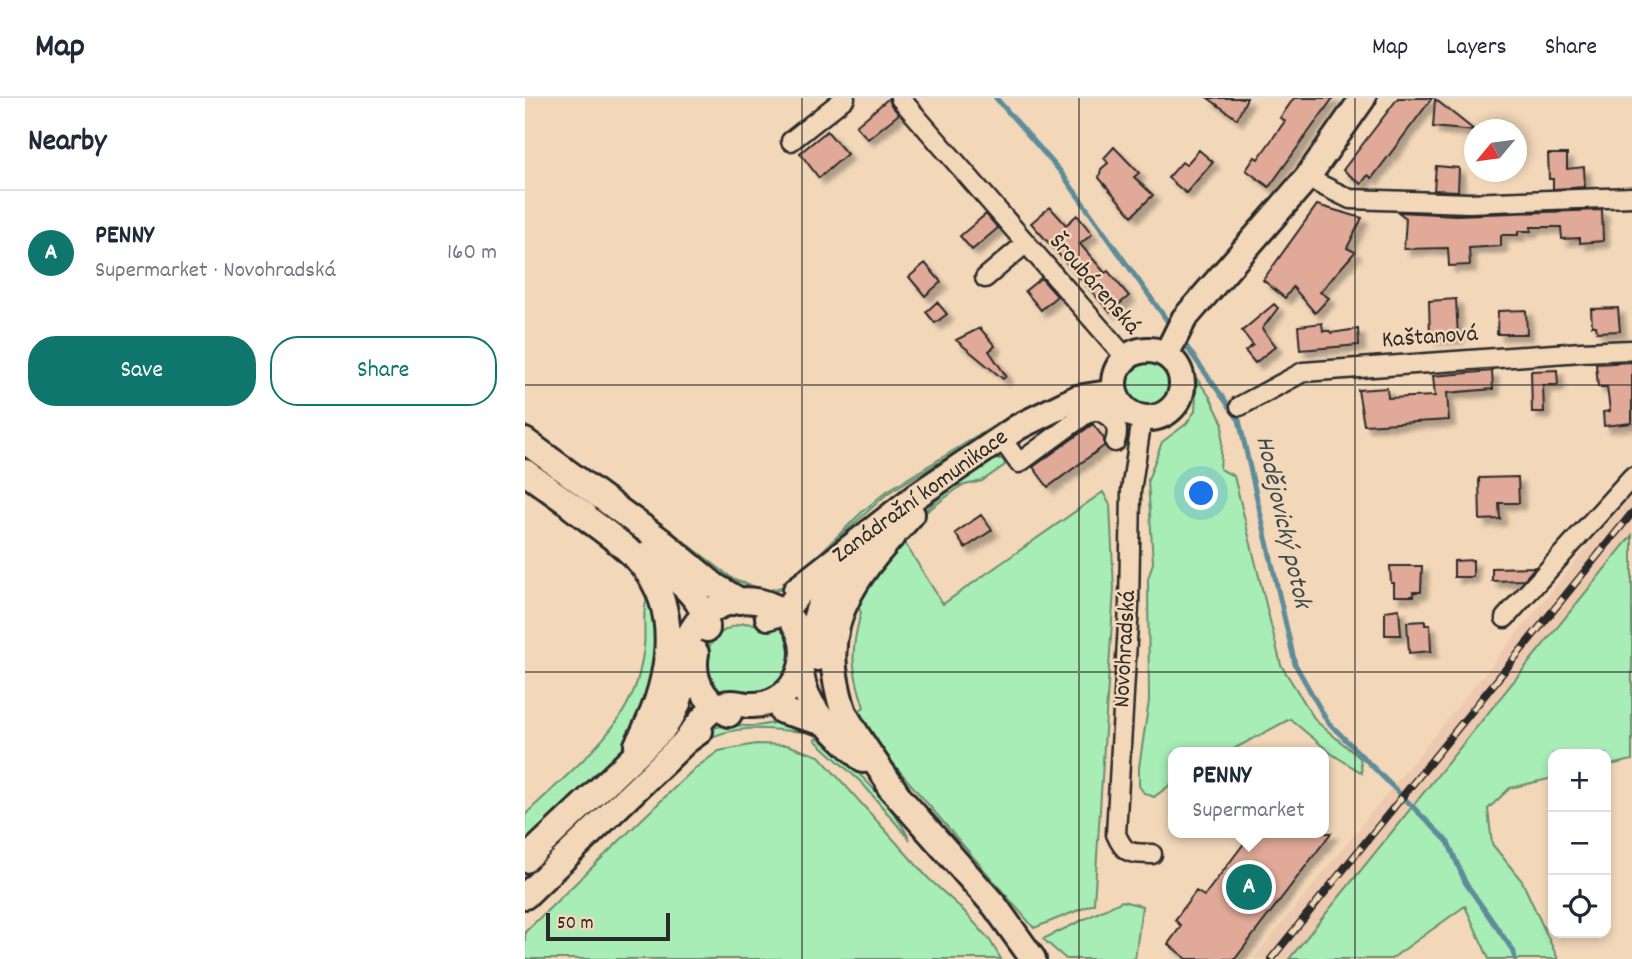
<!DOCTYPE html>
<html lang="en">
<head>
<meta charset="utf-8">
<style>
	body { margin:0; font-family:Dekko,sans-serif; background:#f6f6f7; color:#1f2937 }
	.controls { position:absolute; right:21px; bottom:21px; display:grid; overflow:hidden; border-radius:14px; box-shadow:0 4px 10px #0003 }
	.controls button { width:63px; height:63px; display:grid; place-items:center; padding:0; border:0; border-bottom:2px solid #e0e1e3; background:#fff; color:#1f2937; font:35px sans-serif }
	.compass { position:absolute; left:939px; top:21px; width:63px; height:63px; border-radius:50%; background:#fff; box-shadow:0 4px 10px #0003; rotate:241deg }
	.scale { position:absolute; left:21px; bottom:18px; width:124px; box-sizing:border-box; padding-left:7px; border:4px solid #2b2b2b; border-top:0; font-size:19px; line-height:24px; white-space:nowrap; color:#2b2b2b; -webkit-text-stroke:5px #f2d7b9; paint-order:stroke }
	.you { position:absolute; left:677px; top:396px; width:24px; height:24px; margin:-18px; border:5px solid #fff; border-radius:50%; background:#1a73e8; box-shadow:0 0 0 10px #1a73e833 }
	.badge { display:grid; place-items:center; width:46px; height:46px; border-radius:50%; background:#0f766e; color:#fff; font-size:23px; font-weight:700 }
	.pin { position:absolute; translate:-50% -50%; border:4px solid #fff; box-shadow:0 2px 7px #0006 }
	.popup { position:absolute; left:643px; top:649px; width:161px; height:91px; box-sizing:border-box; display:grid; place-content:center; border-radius:14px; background:#fff; filter:drop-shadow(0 2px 5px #0005); font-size:23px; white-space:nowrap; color:#747a83 }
	.popup b { font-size:26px; color:#1f2937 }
	.popup::after { content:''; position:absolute; left:50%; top:100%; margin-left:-14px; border:14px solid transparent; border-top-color:#fff }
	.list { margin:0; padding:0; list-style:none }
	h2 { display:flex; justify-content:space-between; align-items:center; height:91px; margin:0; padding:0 28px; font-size:30px }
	h2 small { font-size:23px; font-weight:400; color:#747a83 }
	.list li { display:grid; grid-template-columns:46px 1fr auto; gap:21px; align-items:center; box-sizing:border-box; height:126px; padding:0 28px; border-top:2px solid #e0e1e3 }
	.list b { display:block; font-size:26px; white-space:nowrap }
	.list p { margin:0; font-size:23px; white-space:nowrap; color:#747a83 }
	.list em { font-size:23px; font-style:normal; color:#747a83 }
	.actions { display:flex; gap:14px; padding:21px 28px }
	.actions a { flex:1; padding:16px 0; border:2px solid #0f766e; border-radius:28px; text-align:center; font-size:24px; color:#0f766e }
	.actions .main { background:#0f766e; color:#fff }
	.icon { flex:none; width:38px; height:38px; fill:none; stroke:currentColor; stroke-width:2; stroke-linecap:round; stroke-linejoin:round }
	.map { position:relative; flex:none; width:1107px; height:861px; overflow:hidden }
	header { display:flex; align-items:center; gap:42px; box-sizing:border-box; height:98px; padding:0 35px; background:#fff; border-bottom:2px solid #e0e1e3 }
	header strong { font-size:33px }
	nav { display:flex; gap:38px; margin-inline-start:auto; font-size:24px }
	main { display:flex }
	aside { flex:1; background:#fff }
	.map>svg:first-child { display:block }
</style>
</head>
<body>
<header>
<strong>Map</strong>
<nav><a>Map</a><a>Layers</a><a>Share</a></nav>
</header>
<main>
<aside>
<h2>Nearby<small></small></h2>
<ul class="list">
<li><span class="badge">A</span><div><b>PENNY</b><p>Supermarket · Novohradská</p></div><em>160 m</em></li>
</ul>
<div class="actions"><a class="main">Save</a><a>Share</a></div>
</aside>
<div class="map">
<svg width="1107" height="861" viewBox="0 0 1107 861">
	<defs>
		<filter id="shadow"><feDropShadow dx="6" dy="6" stdDeviation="2" flood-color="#0004"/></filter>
	</defs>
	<rect width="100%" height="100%" fill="#f2d7b9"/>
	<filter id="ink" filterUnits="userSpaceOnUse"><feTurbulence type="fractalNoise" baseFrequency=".0143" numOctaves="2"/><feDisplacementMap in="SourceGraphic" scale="14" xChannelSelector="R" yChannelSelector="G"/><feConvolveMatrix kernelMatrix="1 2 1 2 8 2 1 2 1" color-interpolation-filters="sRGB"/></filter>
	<g filter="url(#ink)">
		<path fill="#edc9af" d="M1107,394V437L885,711L764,861H728Z"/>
		<path fill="#a8ecb6" stroke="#6a8c70" stroke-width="2" d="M602 288a22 22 0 1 1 44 0a22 22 0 1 1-44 0Z
			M672,281L685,299L698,326L695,371L709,378L756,567L791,623L835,660L837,675L807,656L765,621L703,654H649V684L629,699L619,695L614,688V669L624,603L623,481L628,465L623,382L637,344L661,326L670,313Z
			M541,292L470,330L363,395L279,471L337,414L362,393L472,326L515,303Z
			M0,327L134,424L208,481L241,493L268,486C245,500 222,494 200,482L0,332Z
			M471,361H478L480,367L457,383L436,388L401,414L376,439L418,506L578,394L585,407L589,491L569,806L509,830L371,669L335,620L331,622L329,617L339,609C326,569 325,555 336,515L333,508L326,506L328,502C337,488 345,473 355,460C386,418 428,389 471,361Z
			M1107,437V662L1081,668V656H1028V680L985,690L963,711L967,746L997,783L1033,861H964L940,808L866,861H764Z
			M124,495L130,508L133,566L108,637L95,654L0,747V717C40,677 101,633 114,576C116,567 118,558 119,549C121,531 116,511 124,495Z
			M220,525L248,529L256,526C259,532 265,540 266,546C271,569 254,592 232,595C219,596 205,589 194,596C169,565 181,533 220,525Z
			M258,624L281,631L277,634C240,630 210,626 176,644C186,621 210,629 230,628C239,628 248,624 258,624Z
			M292,639C327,668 365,701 385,742L338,686L290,642Z
			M231,646L262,647L294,658L403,780L438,812L464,841L476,861H0V834L169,671L194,653Z
			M597,803L617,808L610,861H541L518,841Z"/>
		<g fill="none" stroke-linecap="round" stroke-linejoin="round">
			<path stroke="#5f8c99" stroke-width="5" d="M471,0L535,73L646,228
				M656,241L714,322L770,566L802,623L923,744L940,784L989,854L990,861"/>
		</g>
		<path fill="#e1a998" stroke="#2b2b2b" stroke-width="2" filter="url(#shadow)" d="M364,0L366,7L374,16L343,41L331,28Z
			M683,0H722L712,21Z
			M769,0H808L744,89L721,72L730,59L733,61L760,23L755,20Z
			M873,0H907L847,80L843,77L836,86L818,72Z
			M910,1L949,32V33L908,29Z
			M302,33L322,56L294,80L275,55Z
			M589,49L614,75L609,79L628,97L607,118L574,80L576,71L583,65L579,60Z
			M674,52L688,64L661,95L643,80L657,64L661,67Z
			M1023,56H1042V71L1059,69L1060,89L1028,91V81H1024Z
			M911,68L934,70L933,93L909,92Z
			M792,107L837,120L822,150L830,154L795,194L804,200L790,215L768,189L760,200L738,182Z
			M525,109L541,127L552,117L567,136L555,146L580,175L583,173L604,198L585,214L506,125Z
			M1077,112L1078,143L1055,145V140L1037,141L1036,129H1006V133H993V137H976V148L944,150L945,167L924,168L923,150L879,151L881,120L873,114L931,117Z
			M461,116L473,130L447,152L435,138Z
			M400,165L416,184L400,198L384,179Z
			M516,180L532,198L516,212L500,193Z
			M931,201L933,239L905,240L904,203Z
			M412,204L422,216L410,225L401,214Z
			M749,206L753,210L737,231L751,248L730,265L720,253L728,247L717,233Z
			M1093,210L1095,233L1072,234L1071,228H1067L1066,211Z
			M1001,212L1002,236H972L973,213Z
			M797,225L798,233H805L806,235L833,231L834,247L775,252L773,228Z
			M455,230L470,248L464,253L481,278L478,281L431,242Z
			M1107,264V325L1079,328L1078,314L1085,313L1082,289H1073L1071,266Z
			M1032,272L1033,287H1018L1019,314H1007L1006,273Z
			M967,273L968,291L922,295L924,322L839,327L833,292L862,290L863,300L910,298L908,278Z
			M568,326L579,341V348L523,389L508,369Z
			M993,379L994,405H974L975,421L955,422L954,380Z
			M456,417L467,432L440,450L430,435Z
			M948,462V479H929V463Z
			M865,468H897L896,494H888L889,498H869V485H866Z
			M1010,469L999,482L967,483V470Z
			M874,511L876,537H860V513Z
			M900,523V527H905L906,553L884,555L882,524Z
			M727,735H806L710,861H662L643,846L656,828L650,822L671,793L679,798Z"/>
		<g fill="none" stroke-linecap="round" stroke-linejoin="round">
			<defs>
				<path id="minor" d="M375,0L601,260
					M266,43L320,0
					M782,80L825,101L944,105L1107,99
					M460,180L500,146
					M715,308L778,274L1056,254L1107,252
					M617,320L606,393L604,508L591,736C600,757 605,755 627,756
					M476,340L494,365L561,316L571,312C587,318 596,327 590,344
					M980,520L1107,379"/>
				<path id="secondary" d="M589 286a34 34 0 1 1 68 0a34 34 0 1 1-68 0Z
					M641,257L659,221L782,80L838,0
					M0,343L135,442L190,488L215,503
					M0,374L60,417
					M47,409C70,427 99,445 118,468C160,519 142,594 112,647
					M119,457C143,476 181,498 182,531
					M271,492L391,398L493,329L552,300L590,294
					M243,519L259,514L285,482
					M171,555C166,583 180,604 204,616
					M292,560C291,548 288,534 290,522C297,490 331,455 351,430
					M276,574C280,613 312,636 338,662
					M257,613L300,625
					M364,688L470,808L508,861
					M374,699C356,671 334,644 319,614C315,604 313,593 311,583C296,513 344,464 387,416
					M0,762L137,632C146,620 153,610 156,595C158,586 156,577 156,568C157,550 166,527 181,516C216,488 276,504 278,553C278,564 276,574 270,583C261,599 243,608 225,607C217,607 207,603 199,606C182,611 171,629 161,643
					M0,798L161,643L175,633"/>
			</defs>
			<use href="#minor" stroke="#2b2b2b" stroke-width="23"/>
			<use href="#secondary" stroke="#2b2b2b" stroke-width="30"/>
			<use href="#minor" stroke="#f2d7b9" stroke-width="18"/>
			<use href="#secondary" stroke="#f2d7b9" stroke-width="24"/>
			<defs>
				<path id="rail" d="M746,861L1107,415"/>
			</defs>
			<use href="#rail" stroke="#2b2b2b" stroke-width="8"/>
			<use href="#rail" stroke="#f2d7b9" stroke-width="5" stroke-dasharray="16" stroke-linecap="butt"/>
		</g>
	</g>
	<path fill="none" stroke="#2b2b2b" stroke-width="2" stroke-opacity="0.55" d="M277,0V861M554,0V861M830,0V861M0,287H1107M0,574H1107"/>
	<g text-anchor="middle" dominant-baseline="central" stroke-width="5" stroke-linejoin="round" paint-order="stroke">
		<g font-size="24" fill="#2b2b2b" stroke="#f2d7b9">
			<text transform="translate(569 187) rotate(49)">Šroubárenská</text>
			<text transform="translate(905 240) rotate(-4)">Kaštanová</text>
			<text transform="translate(396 399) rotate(-36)">Zanádražní komunikace</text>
			<text transform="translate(601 551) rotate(-87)">Novohradská</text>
		</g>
		<g font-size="26" font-style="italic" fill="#3c4b50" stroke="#f2d7b9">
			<text transform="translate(757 424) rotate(77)">Hodějovický potok</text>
		</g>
	</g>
</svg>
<div class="controls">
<button>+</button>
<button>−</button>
<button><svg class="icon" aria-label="locate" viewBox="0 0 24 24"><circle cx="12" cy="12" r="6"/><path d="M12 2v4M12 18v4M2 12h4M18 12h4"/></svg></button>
</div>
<svg class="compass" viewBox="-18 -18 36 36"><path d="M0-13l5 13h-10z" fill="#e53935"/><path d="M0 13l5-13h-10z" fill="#747a83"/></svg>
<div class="scale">50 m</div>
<div class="you"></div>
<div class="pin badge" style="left:724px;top:789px">A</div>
<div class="popup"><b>PENNY</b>Supermarket</div>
</div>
</main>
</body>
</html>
